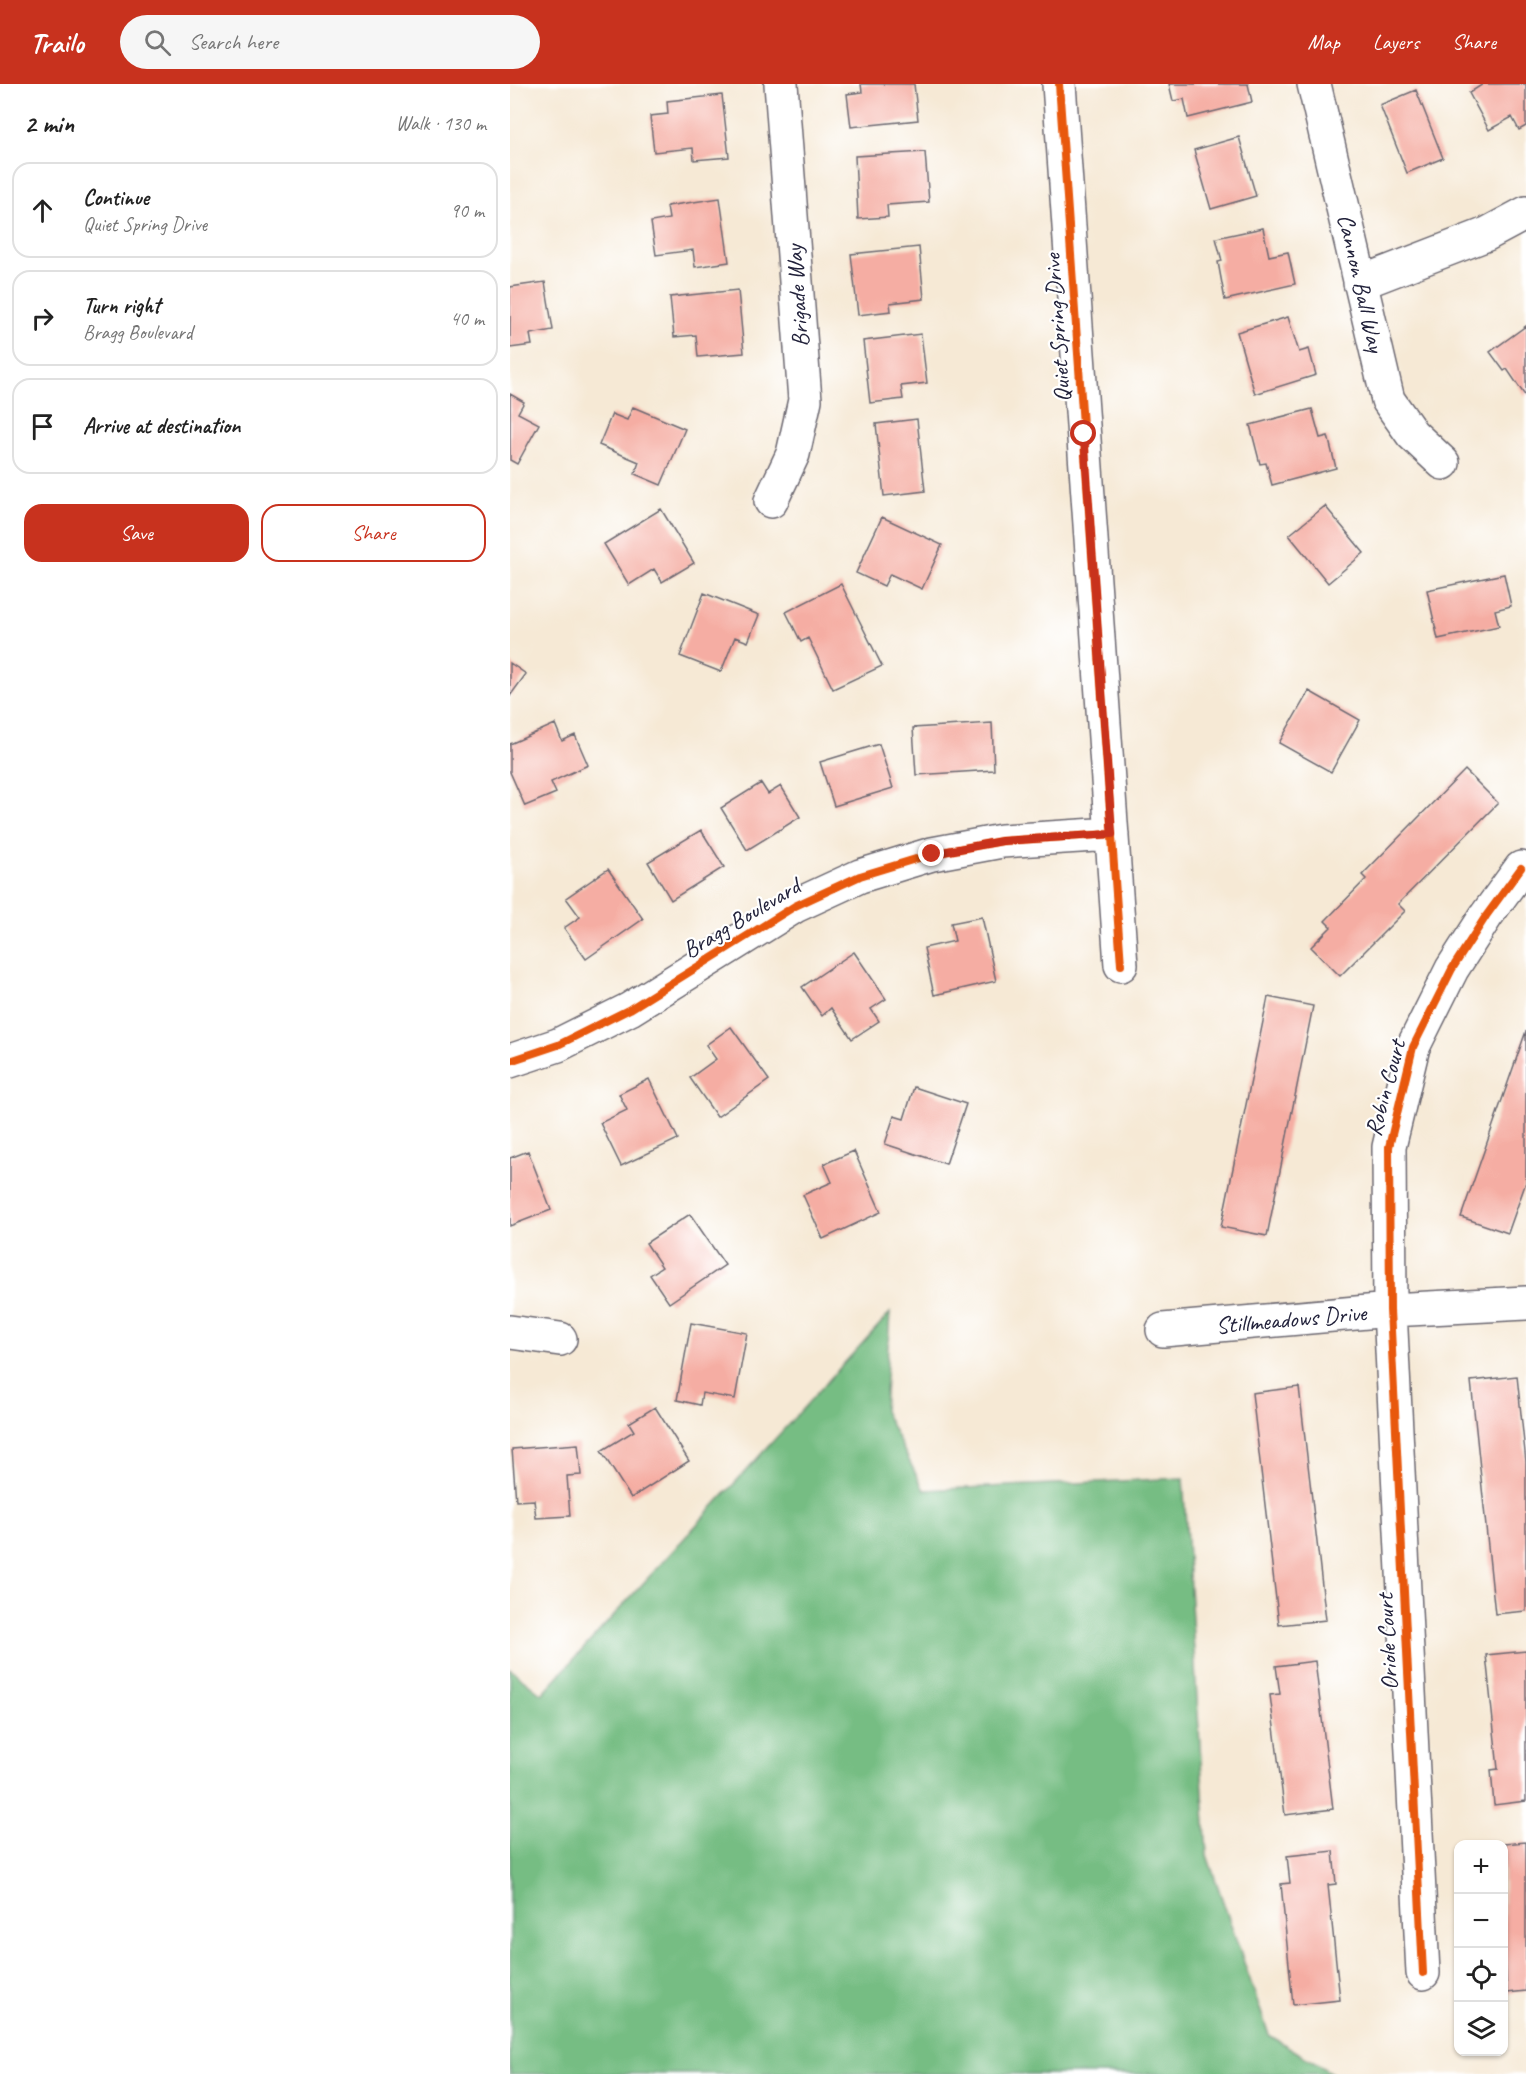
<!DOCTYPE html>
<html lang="en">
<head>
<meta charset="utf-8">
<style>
	body { margin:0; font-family:Caveat,sans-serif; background:#f6f6f6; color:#222 }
	.controls { position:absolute; right:18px; bottom:18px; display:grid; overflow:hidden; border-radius:12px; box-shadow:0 2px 4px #0004 }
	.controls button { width:54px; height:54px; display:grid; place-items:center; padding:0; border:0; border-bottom:2px solid #e0e0e0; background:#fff; color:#222; font:30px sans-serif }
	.stop { position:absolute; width:18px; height:18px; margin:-14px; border:4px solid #c8321e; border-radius:50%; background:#fff }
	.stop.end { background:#c8321e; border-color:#fff; box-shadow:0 2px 6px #0008 }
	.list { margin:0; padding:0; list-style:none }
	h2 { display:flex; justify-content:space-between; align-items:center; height:78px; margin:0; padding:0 24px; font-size:26px }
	h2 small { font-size:20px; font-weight:400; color:#767676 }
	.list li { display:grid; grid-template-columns:39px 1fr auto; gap:18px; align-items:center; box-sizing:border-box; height:96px; margin:0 12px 12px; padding:0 12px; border:2px solid #e0e0e0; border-radius:18px }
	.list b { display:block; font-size:22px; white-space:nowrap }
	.list p { margin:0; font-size:20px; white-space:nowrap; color:#767676 }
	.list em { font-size:20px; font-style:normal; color:#767676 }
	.actions { display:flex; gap:12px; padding:18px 24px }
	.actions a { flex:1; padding:14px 0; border:2px solid #c8321e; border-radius:18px; text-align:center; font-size:21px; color:#c8321e }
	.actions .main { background:#c8321e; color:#fff }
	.icon { flex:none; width:33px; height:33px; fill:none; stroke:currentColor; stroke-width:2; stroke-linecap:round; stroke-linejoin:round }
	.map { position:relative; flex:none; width:1016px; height:1990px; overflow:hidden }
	header { display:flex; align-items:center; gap:36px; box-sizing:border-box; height:84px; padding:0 30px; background:#c8321e; color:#fff }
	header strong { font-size:28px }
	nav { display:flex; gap:33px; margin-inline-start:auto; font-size:21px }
	.search { width:420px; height:54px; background:#f6f6f6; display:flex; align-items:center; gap:15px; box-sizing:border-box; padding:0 21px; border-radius:33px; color:#767676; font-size:22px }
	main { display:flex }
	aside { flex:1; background:#fff }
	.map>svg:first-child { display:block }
</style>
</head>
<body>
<header>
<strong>Trailo</strong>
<div class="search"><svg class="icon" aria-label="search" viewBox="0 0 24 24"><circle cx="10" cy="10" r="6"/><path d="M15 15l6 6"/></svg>Search here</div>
<nav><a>Map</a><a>Layers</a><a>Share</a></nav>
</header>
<main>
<aside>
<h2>2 min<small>Walk · 130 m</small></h2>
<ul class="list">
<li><svg class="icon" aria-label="ahead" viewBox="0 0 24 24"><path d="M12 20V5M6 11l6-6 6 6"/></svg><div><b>Continue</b><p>Quiet Spring Drive</p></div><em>90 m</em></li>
<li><svg class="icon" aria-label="right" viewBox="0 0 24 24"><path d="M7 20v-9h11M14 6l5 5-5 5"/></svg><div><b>Turn right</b><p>Bragg Boulevard</p></div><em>40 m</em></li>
<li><svg class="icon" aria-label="arrive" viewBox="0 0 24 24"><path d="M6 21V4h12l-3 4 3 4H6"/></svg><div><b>Arrive at destination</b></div></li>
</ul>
<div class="actions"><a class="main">Save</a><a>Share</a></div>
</aside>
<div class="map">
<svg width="1016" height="1990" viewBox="0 0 1016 1990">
	<rect width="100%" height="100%" fill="#fff"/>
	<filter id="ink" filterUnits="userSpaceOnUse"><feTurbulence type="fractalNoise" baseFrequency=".0167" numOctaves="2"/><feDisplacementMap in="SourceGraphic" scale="12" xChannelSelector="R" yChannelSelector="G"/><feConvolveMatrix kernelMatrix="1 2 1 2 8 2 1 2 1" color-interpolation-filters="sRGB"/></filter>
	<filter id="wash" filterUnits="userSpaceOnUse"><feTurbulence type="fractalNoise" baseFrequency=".008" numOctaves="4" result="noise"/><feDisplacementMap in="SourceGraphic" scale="24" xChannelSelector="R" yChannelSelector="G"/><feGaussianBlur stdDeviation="1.35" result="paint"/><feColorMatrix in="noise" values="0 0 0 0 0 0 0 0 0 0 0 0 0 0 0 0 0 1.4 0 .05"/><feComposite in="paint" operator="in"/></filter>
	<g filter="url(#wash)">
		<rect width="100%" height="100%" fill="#f6e9d5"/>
		<path fill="#76bd83" stroke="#4c705f" stroke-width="1.5" d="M380,1229L374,1327L414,1406L673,1394L697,1771L759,1951L823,1990H0V1585L32,1610Z"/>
		<g id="blocks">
			<path fill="#f5ada3" d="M351,0H404L408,36L341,43L337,10L352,8Z
				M659,0H738L742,18L678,34L674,15L663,17Z
				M973,0H1016V42L1009,46L1002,33L979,46L959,9Z
				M906,6L933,74L897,89L870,21Z
				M212,11L219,73L184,76L183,64L144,68L140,32L158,30L157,17Z
				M729,53L746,112L701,125L684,66Z
				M415,68L419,118L377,121L378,133L348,135L345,72Z
				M210,114L219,178L185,183L183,166L146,171L141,138L159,135L157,122Z
				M753,144L759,172L778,168L785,200L715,216L708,178L712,177L706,154Z
				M409,163L414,215L380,219L381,227L348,231L341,170Z
				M35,198L43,246L20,250L22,261L0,264V203Z
				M228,206L234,269L188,273L186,251L164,253L160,213Z
				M778,233L789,268L799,265L806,291L745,310L727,248Z
				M1016,242V313L997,285L994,287L980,268Z
				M411,250L417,299L391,302L393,315L360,319L353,257Z
				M0,310L14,318L8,329L29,340L7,380L0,376Z
				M123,323L175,345L151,401L125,390L129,378L89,361L102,330L117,336Z
				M802,325L810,354L818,352L826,384L762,401L756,379L750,380L740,341Z
				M407,335L415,407L374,412L366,340Z
				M815,422L854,469L818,499L779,451Z
				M151,425L184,479L152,498L144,485L119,501L94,460Z
				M372,433L432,461L412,505L380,490L374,502L346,489Z
				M994,490L1001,522L985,526L989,542L928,555L917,506Z
				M331,500L372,582L323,605L298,554L291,558L276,528Z
				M194,509L249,531L238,558L225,553L211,588L170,572Z
				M0,579L16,590L0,612Z
				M799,607L850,636L821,688L769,659Z
				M482,639L484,686L406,691L403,644Z
				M45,640L52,657L65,651L78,681L41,698L46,709L15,722L0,688V660Z
				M369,660L383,704L324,722L310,678Z
				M955,686L988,719L888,820L895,827L830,892L801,863L821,843L815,837L856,795L852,791Z
				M251,699L258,710L271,702L290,733L237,766L211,724Z
				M191,746L214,783L161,816L138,778Z
				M98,785L133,835L76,875L54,844L70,833L56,814Z
				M472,833L486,897L424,911L414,864L445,857L441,839Z
				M344,868L376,915L361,925L369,937L342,955L321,924L312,932L292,903Z
				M758,913L803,922L757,1152L711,1143Z
				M221,943L259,996L207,1033L180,994L206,975L196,961Z
				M1016,947V1098L998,1149L951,1133Z
				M139,995L168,1055L111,1082L90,1039L117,1026L109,1010Z
				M404,1003L456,1020L436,1080L375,1060L384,1032L394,1035Z
				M18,1067L41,1126L0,1142V1074Z
				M344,1067L371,1128L313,1155L293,1111L322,1098L314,1080Z
				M180,1130L215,1181L159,1219L140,1191L152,1183L136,1159Z
				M181,1239L237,1249L225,1315L192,1309L190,1321L167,1316Z
				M1007,1292L1016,1378V1527L985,1530L961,1297Z
				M789,1303L816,1536L769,1541L742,1309Z
				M145,1323L179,1377L121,1414L91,1367L124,1347L119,1339Z
				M68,1360L71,1391L57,1392L60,1432L26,1434L24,1416L6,1417L2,1365Z
				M1016,1567V1717L984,1721L981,1686L988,1685L976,1571Z
				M805,1577L823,1725L775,1731L760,1611L770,1610L766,1582Z
				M1016,1758V1907L997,1909L994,1861V1760Z
				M823,1767L826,1800L818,1801L830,1916L783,1921L771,1800L780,1799L777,1772Z"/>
		</g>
	</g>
	<g filter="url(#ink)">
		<use href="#blocks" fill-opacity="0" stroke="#6c6871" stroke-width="1.5"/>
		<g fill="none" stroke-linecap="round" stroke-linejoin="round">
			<defs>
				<path id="minor" d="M549,0L611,881
					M804,0L878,316L902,350L933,379
					M850,199L977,150L1016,129
					M261,417L283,370L295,316L271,0
					M0,977L48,961L120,925L285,822L350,792L422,770L492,757L602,750
					M653,1246L880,1226L1016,1219
					M0,1248L50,1255
					M913,1889L880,1226L879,1063L903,963L942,885L976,832L1011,784"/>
			</defs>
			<use href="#minor" stroke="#6c6871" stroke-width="36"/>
			<use href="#minor" stroke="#fff" stroke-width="33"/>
			<defs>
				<path id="cycleway" d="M549,0L611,881
					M0,977L48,961L120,925L285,822L350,792L422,770L492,757L602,750
					M913,1889L880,1226L879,1063L903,963L942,885L976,832L1011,784"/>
			</defs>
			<use href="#cycleway" stroke="#fff" stroke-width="11"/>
			<use href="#cycleway" stroke="#e8590c" stroke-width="8"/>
		</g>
	</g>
	<g fill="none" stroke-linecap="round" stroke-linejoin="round" filter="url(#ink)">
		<path stroke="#c8321e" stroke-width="8" d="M422,770L492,757L602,750L574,350"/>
	</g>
	<g text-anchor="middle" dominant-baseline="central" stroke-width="4.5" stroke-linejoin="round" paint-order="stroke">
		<g font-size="24" fill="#22223b" stroke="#fff">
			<text transform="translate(851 199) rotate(77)">Cannon Ball Way</text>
			<text transform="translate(287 212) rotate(-94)">Brigade Way</text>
			<text transform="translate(547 244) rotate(-94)">Quiet Spring Drive</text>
			<text transform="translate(231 834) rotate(-31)">Bragg Boulevard</text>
			<text transform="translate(875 1004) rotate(-75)">Robin Court</text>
			<text transform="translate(781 1235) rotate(-5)">Stillmeadows Drive</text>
			<text transform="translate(877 1558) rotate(-93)">Oriole Court</text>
		</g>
	</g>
</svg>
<div class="controls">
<button>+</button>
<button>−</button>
<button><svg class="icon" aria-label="locate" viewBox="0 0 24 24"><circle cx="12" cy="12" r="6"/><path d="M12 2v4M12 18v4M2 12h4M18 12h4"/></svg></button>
<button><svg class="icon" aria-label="layers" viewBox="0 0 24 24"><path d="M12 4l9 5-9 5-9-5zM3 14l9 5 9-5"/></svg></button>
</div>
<div class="stop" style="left:574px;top:350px"></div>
<div class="stop end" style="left:422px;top:770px"></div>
</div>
</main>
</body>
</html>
